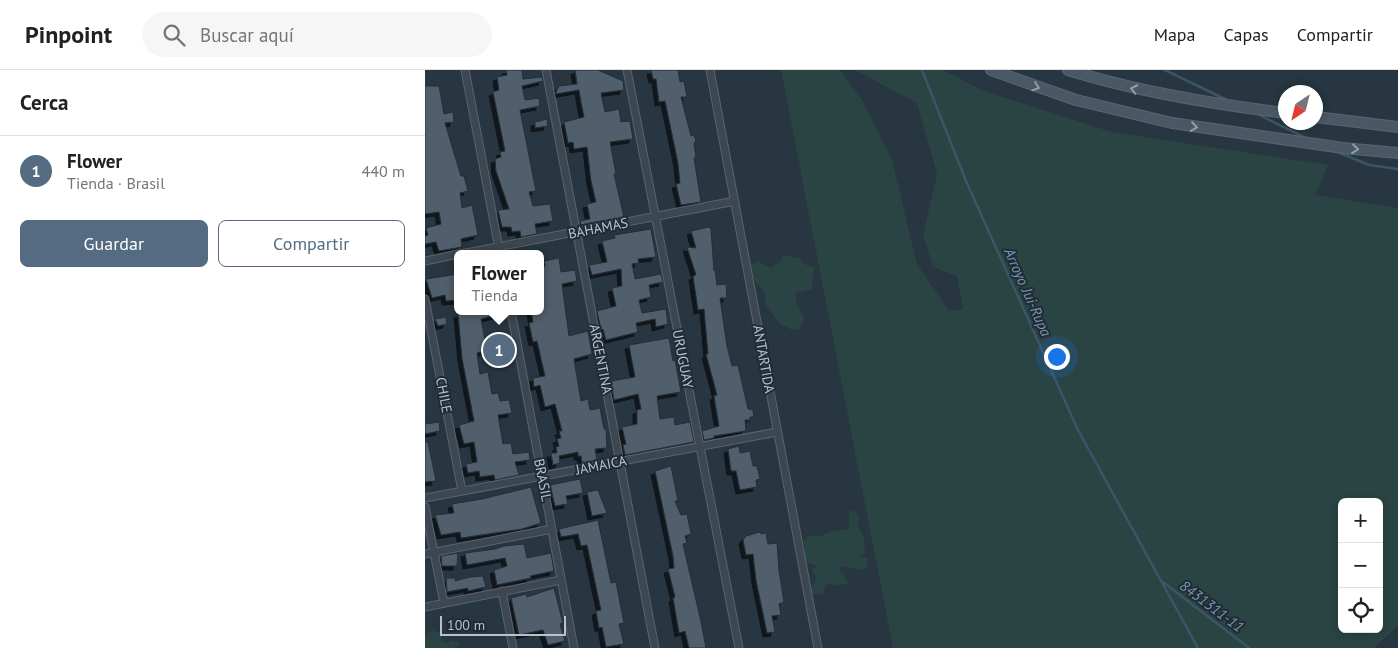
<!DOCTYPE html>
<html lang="es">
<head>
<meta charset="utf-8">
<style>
	body { margin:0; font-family:"PT Sans",sans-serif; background:#f6f6f6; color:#202124 }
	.controls { position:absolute; right:15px; bottom:15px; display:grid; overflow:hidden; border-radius:8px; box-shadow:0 2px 8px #0003 }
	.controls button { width:45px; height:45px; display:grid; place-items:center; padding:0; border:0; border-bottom:1px solid #e0e0e0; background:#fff; color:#202124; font:25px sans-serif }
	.compass { position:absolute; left:853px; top:15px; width:45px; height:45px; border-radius:50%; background:#fff; box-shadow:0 2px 8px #0003; rotate:215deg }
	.scale { position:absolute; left:15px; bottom:12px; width:126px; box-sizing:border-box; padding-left:5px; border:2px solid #b9c2cb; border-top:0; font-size:14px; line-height:18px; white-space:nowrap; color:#b9c2cb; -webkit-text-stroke:4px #202c37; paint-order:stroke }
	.you { position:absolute; left:631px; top:286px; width:18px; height:18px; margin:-12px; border:4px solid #fff; border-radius:50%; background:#1a73e8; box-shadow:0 0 0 8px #1a73e833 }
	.badge { display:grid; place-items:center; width:32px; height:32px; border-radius:50%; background:#546b82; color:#fff; font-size:16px; font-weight:700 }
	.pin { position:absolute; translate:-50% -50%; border:2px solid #fff; box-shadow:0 1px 5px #0006 }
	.popup { position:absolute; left:29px; top:180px; width:90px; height:65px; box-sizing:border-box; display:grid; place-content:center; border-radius:8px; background:#fff; filter:drop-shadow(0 1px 4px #0005); font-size:16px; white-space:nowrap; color:#757577 }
	.popup b { font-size:19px; color:#202124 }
	.popup::after { content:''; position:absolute; left:50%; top:100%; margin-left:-10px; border:10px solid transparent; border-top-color:#fff }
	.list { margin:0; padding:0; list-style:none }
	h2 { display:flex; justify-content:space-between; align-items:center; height:65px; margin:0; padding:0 20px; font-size:21px }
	h2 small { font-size:16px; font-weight:400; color:#757577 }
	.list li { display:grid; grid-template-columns:32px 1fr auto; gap:15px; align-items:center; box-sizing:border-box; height:70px; padding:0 20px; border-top:1px solid #e0e0e0 }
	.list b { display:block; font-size:19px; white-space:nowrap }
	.list p { margin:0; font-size:16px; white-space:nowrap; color:#757577 }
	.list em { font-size:16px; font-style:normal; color:#757577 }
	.actions { display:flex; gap:10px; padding:15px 20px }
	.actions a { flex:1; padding:11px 0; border:1px solid #546b82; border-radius:8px; text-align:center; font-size:18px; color:#546b82 }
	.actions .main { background:#546b82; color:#fff }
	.icon { flex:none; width:28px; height:28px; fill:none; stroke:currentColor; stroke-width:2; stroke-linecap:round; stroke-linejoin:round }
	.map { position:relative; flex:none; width:973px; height:578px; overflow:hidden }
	header { display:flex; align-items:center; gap:30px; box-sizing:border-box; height:70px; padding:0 25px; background:#fff; border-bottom:1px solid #e0e0e0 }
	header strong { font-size:24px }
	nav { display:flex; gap:28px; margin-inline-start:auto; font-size:18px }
	.search { width:350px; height:45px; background:#f6f6f6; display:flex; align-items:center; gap:12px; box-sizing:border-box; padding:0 18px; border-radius:28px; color:#757577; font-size:19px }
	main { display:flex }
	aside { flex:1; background:#fff }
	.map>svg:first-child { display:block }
</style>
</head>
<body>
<header>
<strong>Pinpoint</strong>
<div class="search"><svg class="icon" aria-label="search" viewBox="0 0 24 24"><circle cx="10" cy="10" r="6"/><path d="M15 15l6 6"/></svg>Buscar aquí</div>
<nav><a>Mapa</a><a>Capas</a><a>Compartir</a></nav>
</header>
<main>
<aside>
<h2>Cerca<small></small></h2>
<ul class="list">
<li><span class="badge">1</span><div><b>Flower</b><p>Tienda · Brasil</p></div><em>440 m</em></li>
</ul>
<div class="actions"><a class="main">Guardar</a><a>Compartir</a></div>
</aside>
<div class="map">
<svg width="973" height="578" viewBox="0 0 973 578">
	<defs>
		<filter id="shadow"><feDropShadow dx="-4" dy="4" stdDeviation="0" flood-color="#0009"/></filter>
	</defs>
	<rect width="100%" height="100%" fill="#273641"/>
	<path fill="#2a4443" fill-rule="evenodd" d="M356,0H415L438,32L467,90L492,194L524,241L538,239L532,206L508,197L498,165L512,104L492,33L430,0H518L559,21L687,62L903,95L890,125L973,138V556L949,578H468ZM917,432H954V559H917Z
		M358,185L375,188L379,194L390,198L387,209V219L370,223L372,233L379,249L374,259L367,260L354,253L340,234L341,225L326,206L324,198L332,191L346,198L357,190Z
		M429,440L433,446V456L439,467L440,484H436L435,487H441L443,491L441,498L435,500L416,496L414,501L418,504L423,514L415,515L401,514L398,524L393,525L387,523L386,519L391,509L390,504L386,501L392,496L381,492L378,486L380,478L378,472L385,465L392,467L405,462L424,459V442Z
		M7,560L17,564L16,570L21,574L26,570L34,572L32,578H0V565Z"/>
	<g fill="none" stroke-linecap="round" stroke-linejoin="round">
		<path stroke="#3c5468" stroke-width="2.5" d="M497,0L541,111L653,360L773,578
			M740,0L802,30
			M830,43L883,69
			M910,81L944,95L973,99
			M738,512L824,578"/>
	</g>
	<path fill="#515f6c" stroke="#222e39" filter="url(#shadow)" d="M81,0H97L98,9L117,7L118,11L97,16L100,30L114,28L115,36L95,40L111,121L104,122L108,136L125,134L128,151L110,154L112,164L96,167L95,161L87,162L86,157H77L73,140L84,139L71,101L70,89L76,87L75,82L80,81L68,22L74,20L72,7L82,5Z
		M150,0H173L198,11L199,20L176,23L180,42L194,39L196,52L205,51L208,69L185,72L191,104H189L199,147L156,155L155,151L165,149L162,134L171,132L166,111L162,77L149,79L148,72L143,73L139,52L159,47L156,32L154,20L131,24V22L134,16L152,14Z
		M226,0H253L255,12L259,11L262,27H256L266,66L269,65L271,71L269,73L271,88H269L276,132L256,135L251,114L255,113L253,93L240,31L234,32L231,9H228Z
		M0,16H14L19,44L28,42L29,52L20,53L36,106H39L43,121L35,123L37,138L47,135L53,165L36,169L37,177L14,181L11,172L0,174V166L3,165L1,158L16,154L14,142L0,144Z
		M122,49L123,56L110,58V52Z
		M284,157L286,159L289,201L290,200L292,215L301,214L302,228H295L302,276L307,296L313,295L323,339L328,340L329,347H325V350H320L321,361L289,366V368L279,370L277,361L294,356L289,326L292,325L281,284H283L279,239L273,240L268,206L271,205L262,177L271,178L266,161Z
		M226,159L231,187L213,189L214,193L207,194L210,209L236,204L238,212L224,215L226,227L214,230L217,243L241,239L243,254L231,257L230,249L211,253L213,262L181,270L178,259L176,260L172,241L191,236L187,218L197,216L196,199L167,205L164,195L182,192L177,171L190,168L189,165Z
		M134,188L136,202L150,200L152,211L137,214L144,266L163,261L167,284L149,289L156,331L163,329L165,340L175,338L179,359H181L182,378L170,379L172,390L157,393L156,386H153V382L134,386L135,393L128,395L126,383H132L131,377L134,376L132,369L136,368L134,361H137L130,334L120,337L115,315L109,317L108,308L120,306L112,271L108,272L104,253L108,252L106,241H115V197L120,196L119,191Z
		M33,204V230L21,231L20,225L7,228L1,209Z
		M50,241H72V245L56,249L62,281L52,283L55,304L63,302L67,324L73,323L75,331L84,330L87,343L73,345L78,374L86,373L88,384L104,382L105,390L90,392L94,405L70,410L69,405L55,407L54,401L43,403L41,394L52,392L49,372L39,374L34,355L49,351L37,288L33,244Z
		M21,247L22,254L13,256L10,249Z
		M244,268L248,291L250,290L256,322L232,326L235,349L249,347L250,355L265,352L269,372L200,385L198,375L201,374L197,357L212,354V340L216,339L213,324L189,330L186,311L210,307L204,275Z
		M14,352L15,361L0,364V354Z
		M0,372H3L11,411L0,412Z
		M314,376L315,383L325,381L328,396H332L335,409L331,410L332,417L315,420L311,401H306L303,379Z
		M246,396L253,431H250L256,445L262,444L266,464L260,466L262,473L258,474L277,556L281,578H264L260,561L254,563L248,528L250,527L243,499L249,498L248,486L230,401Z
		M155,409L158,423L141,426L143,434L130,436L125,415Z
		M106,417L116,453L97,459L36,468L35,462L16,465L10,445L29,443L27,434L57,429Z
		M173,420L182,443L167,446L162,422Z
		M173,450L186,513L191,512L199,553L194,554L199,574L181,577L177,557L174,558L171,541L176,540L162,475L156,476L153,464L136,467L134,459Z
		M335,462L336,464L341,463L343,474L352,473L354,501L359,532L354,534L356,545L347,546L350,562L342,563L331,510L328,484L321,485L318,470L321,466Z
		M99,474L102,488L126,483L129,501L105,506L106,508L72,515L69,500L82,496L80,488L42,495L40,483L70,479L79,476Z
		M33,483L32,496H17L16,486Z
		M58,506L61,517L43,521V518L22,522L21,508H31L30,511L45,507Z
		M129,518L138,553L135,554L140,571L123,575L118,560L94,565L86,528L101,524L102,527Z"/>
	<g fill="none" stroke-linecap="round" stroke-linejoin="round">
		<defs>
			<path id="street" d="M40,0L75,184
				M121,0L230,578
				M202,0L314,578
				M285,0L393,578
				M36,184L310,131
				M0,191L33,184
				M0,229L37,421
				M86,241L149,578
				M0,428L352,362
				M0,437L19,533
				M0,484L127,459
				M77,521L88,578
				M0,537L136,510"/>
			<path id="secondary" d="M566,0L651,30L747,53L918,78L973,83
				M643,0C713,22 787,34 861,43
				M891,47L973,57"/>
		</defs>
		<use href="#street" stroke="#5a656e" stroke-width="9"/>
		<use href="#secondary" stroke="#5a656e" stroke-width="12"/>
		<use href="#street" stroke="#3c4751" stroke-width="7"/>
		<use href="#secondary" stroke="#4a5764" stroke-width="10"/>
	</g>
	<defs><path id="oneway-chevron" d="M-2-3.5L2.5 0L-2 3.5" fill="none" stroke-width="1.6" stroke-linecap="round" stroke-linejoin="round" transform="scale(1.25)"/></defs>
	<g stroke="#929da7">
		<use href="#oneway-chevron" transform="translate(611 17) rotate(19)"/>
		<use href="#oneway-chevron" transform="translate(709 19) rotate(-168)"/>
		<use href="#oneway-chevron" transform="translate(769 57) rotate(8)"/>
		<use href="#oneway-chevron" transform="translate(930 79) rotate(6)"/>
	</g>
	<g text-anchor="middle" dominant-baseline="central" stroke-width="4" stroke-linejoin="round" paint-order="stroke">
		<g font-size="14" fill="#b9c2cb" stroke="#202c37">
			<text transform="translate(173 158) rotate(-11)">BAHAMAS</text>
			<text transform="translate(176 289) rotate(79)">ARGENTINA</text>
			<text transform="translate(258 289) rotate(79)">URUGUAY</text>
			<text transform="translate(339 289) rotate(80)">ANTARTIDA</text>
			<text transform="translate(19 325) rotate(79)">CHILE</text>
			<text transform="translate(176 395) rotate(-11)">JAMAICA</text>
			<text transform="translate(118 410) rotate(79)">BRASIL</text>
		</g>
		<g font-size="15" font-style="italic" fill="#7a96ad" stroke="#202c37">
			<text transform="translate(603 222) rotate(66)">Arroyo Jui-Rupa</text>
			<text transform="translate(787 536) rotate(37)">8431311-11</text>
		</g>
	</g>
</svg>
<div class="controls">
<button>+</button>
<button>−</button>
<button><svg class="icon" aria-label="locate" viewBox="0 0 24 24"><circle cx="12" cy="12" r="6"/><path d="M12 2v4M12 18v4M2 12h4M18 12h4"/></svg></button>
</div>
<svg class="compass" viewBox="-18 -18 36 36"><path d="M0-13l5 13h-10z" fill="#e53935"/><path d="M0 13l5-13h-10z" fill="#757577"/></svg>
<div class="scale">100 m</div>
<div class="you"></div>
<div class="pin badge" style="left:74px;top:280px">1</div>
<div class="popup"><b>Flower</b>Tienda</div>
</div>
</main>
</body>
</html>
